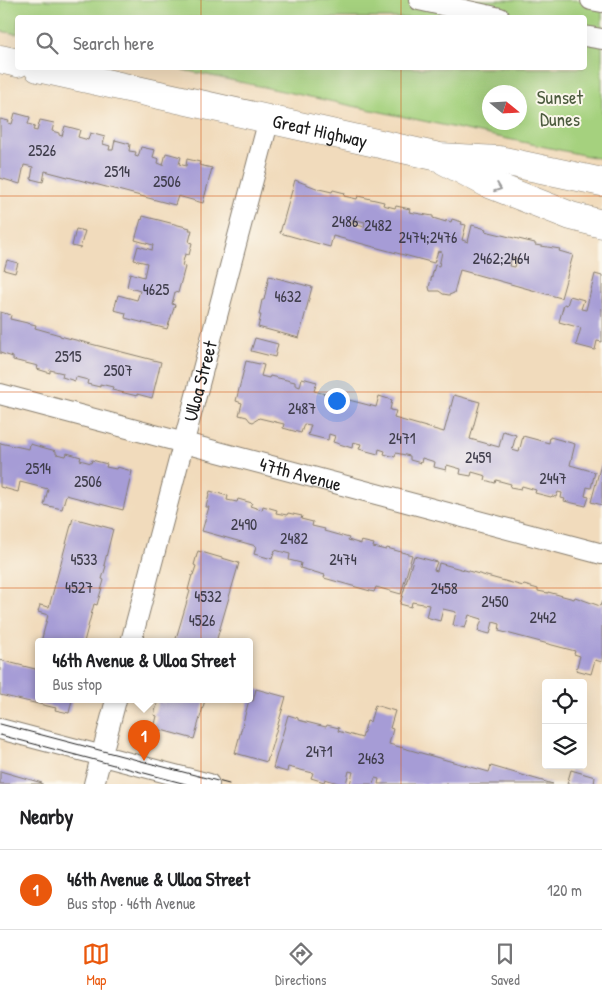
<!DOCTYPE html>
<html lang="en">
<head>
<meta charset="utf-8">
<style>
	body { margin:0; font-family:"Patrick Hand",sans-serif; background:#f6f6f6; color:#202124 }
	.controls { position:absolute; right:15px; bottom:15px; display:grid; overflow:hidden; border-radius:5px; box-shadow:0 5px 20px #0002 }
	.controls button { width:45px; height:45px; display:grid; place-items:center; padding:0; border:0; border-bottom:1px solid #e0e0e0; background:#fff; color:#202124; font:25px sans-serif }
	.compass { position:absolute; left:482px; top:85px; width:45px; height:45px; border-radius:50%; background:#fff; box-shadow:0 5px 20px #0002; rotate:108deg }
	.you { position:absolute; left:336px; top:400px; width:18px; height:18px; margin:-12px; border:4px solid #fff; border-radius:50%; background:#1a73e8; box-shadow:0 0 0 8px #1a73e833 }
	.badge { display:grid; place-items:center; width:32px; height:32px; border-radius:50%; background:#ea580c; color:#fff; font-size:16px; font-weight:700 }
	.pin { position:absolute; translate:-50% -41px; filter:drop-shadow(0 1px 2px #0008) }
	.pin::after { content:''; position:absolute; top:26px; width:18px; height:15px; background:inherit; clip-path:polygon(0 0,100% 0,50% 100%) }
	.popup { position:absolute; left:35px; top:638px; width:218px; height:65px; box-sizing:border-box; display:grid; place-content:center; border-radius:5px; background:#fff; filter:drop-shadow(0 1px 4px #0005); font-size:16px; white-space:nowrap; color:#757577 }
	.popup b { font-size:19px; color:#202124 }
	.popup::after { content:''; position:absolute; left:50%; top:100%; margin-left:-10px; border:10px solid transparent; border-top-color:#fff }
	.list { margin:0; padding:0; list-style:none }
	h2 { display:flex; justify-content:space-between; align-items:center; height:65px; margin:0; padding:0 20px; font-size:21px }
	h2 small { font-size:16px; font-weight:400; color:#757577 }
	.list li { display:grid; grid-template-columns:32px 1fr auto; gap:15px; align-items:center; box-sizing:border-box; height:80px; padding:0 20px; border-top:1px solid #e0e0e0 }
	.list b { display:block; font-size:19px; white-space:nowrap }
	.list p { margin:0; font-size:16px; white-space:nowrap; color:#757577 }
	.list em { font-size:16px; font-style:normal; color:#757577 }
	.icon { flex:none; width:28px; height:28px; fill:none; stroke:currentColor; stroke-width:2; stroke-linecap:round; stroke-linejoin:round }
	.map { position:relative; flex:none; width:602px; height:784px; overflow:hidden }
	.search { position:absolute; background:#fff; box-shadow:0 5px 20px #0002; left:15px; right:15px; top:15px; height:55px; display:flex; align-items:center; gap:12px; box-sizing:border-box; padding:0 18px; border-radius:5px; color:#757577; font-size:19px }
	.sheet { height:145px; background:#fff }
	nav { display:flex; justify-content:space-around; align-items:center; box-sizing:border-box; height:70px; border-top:1px solid #e0e0e0; background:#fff; font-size:14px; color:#757577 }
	nav a { display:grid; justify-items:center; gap:2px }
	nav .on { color:#ea580c }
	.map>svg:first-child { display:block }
</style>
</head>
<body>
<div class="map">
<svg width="602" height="784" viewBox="0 0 602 784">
	<rect width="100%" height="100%" fill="#fbf7ec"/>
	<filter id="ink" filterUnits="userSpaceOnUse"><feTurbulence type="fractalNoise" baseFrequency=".02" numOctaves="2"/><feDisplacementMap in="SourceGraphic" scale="10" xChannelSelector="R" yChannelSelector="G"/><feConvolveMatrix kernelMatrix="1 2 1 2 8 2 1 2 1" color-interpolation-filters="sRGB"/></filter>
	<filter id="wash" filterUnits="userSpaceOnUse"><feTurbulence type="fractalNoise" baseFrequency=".0096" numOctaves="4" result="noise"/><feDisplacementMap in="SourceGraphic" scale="20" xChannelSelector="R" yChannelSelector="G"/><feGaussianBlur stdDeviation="1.12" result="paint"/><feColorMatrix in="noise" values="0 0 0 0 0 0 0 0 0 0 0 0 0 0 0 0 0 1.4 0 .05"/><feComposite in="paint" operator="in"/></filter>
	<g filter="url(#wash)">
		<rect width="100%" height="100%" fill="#f1dbbc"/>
		<path fill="#a5d17e" stroke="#60764d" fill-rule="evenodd" d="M0,0H602V159L174,68H584V18H18L17,34L0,31ZM490,92H520V122H490Z"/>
		<g id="blocks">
			<path fill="#a69cd6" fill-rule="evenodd" d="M15,113L30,117L28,124L35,126L33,130L37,131L40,120L54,123L52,131L59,133V135L62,136L65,126L80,130L78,137L85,139L88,140L90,133L105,137L103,144L110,146L109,150H113L115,140L130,144L129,151L136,152L135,156L138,157L141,147L155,150L153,157L159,159L158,163L163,165L166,153L181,157L179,164L186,166L187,159L200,162L199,165L212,168L203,203L178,196L175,205L45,171L43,182L31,179L33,167L24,165L20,184L0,178V119L9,121L8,123L12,124Z
				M295,180L319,189L332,192L333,190L345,193L344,196L357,199L358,196L384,202L383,205L395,208L396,206L410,209L409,212L433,216V218L446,222V220L451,222L452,219L462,222L461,224L466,225L462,240L468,242L472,225L486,229L485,231L535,243V245L560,249L559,251L573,255L561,298L460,270L454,293L449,295L443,294L439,291H430L429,287L435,265L439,266L442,252L438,251L434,263L333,236L330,247L280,233ZM353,219L365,222L364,227L352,223ZM512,257L517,259L515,267L509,266Z
				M143,216L190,228L189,230H192L189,242L192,243L189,255L185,254L182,266L185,267L178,293L175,292L172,304L175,305L167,329L125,318L126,313L114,310L118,295L137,300L140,291L127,287L130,273L144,277L147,263L134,260L138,246L152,250L153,245L135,240L141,219L142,220Z
				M76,229L85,231L80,248L72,246Z
				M7,260L18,263L15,273L4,270Z
				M595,274L602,276V342L597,341L595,350L576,345L581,328L559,322L564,304L567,305L570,296L584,300L581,309L586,310Z
				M269,276L312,287L299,338L258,327L261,315H259L262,300H264Z
				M0,312L11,315L10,319L36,325L35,328L60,335V336L161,362L152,398L137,394V396L112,390L113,387L100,384V387L87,384L88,380L76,377L75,381L62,377L63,373L50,370V373L37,369L38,366L13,360V357L0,353Z
				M255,338L278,344L275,357L251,351Z
				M246,361L264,365L261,376L269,378L270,376L295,382V385L300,387L302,378L317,382L314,391L376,407L379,396L392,400L390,410L396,411L394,418L444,432L454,395L480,402L470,439L499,447L503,431L516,435L512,450L519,452L523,436L549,443L550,437L575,444L570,465L595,472L591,488L587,487L585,496L589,497L586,506L564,501L565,499L561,498L562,493L558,492L556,497L552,496L551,497L535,493L536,490L522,486L521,489L510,487L511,484L496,480L495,483L485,480L486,476L472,472L471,476L460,474L461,469L447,465L446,470L434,467L435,462L422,458L421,463L410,460V456L396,453L395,457L384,454L385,451L379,449L378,454L359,449L361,444L353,442L352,448L333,442L335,436L329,434L328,440L308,435L311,425L304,424L301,433L283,428L284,424L259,418L258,419L253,422L250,421L247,417L239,415L242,403L236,401Z
				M0,443L29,449L30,444L56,451V454L66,456L67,453L81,457L80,460L91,463L92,460L107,464L106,467L116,469L117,467L132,471L123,510L66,495L62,509L44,505L48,489L20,482L18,492L0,487Z
				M601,464H602V505L591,502Z
				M210,491L228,496L227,500L237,502L238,499L252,503L250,506L262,510L263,506L277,510L276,513L287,515L288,513L302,516L301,519L313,522L312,526L325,529L324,531L349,538L348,540L361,544V541L374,544L373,547L386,550L387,548L412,555L401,594L376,587L374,592L324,578L325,575L300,568L301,563L289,560L290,554L275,550L272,559L254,554L256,546L202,531L209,507H206Z
				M73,518L113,529L104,565L106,566L102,579L104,580L97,605L94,604L84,642H41L48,615L38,612L40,605L49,607Z
				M198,551L239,563L216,642H175L190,591L188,590L192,575H193L196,566L194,565Z
				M414,556L437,562L434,570L437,571L439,563L523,586L524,585L538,589V591L548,593V592L574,599L575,597L600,606L602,601V662L595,660L591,674L576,670L580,656L574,654L575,651L499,631L500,624L493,622L490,634L478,631L482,619L469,615L465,628L453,625L456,612L443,609L440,621L426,617L429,605L412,602L411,607L400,604Z
				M0,660L39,670V700H72L69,713L55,710L56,708L0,695Z
				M256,689L286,697L267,762L235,753L249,700L253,701Z
				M165,700H205L194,739L154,728L157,716L154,715L158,701L164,703Z
				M375,705L395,711L390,728L393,729L389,744L489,772L491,766L553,784H378L379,779L375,778L373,784H350L353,772L349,771L346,784H341L325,779L324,782L311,778L313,773L288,767L287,772L273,768L288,715L298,718V720L326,727L327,725L339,728L338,731L362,738L367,721L370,722Z
				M571,770L595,777L594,784H567Z
				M0,771L42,783V784H0Z"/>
		</g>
	</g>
	<g filter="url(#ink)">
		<use href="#blocks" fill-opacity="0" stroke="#867c6c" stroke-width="1"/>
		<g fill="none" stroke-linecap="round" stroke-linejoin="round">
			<defs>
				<g id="street">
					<path d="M419,0L500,18"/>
					<path d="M591,0L602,2"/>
					<path d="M584,36L602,39"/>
					<path id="s1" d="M0,394L602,554"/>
					<path id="s2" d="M131,642L269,119"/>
					<path d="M0,729L209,784"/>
					<path d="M94,784L116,700"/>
				</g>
				<g id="secondary">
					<path d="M0,59L18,63"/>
					<path id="s3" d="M38,68L439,157L499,160L602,182"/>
					<path d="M445,161L487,183L571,216L602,224"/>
				</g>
			</defs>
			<use href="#street" stroke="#867c6c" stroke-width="22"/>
			<use href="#secondary" stroke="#867c6c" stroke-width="29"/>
			<use href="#street" stroke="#fff" stroke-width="20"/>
			<use href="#secondary" stroke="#fff" stroke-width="28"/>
			<path stroke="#1c1c1c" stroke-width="1" d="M0,724L229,784
				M0,735L186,784"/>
		</g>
		<defs><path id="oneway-chevron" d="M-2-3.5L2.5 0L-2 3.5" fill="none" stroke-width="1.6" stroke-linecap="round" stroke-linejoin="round" transform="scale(1.25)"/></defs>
		<use stroke="#999" href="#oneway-chevron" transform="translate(498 188) rotate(21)"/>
	</g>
	<path fill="none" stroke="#d4530e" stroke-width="1" stroke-opacity="0.55" d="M201,0V18M401,0V18M201,68V784M401,68V784M0,196H602M0,392H602M0,588H602"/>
	<g text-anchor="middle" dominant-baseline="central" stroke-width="4" stroke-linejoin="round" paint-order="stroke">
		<g font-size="16" fill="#3e3c4a">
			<text x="42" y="150">2526</text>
			<text x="117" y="171">2514</text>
			<text x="167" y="181">2506</text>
			<text x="345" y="221">2486</text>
			<text x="378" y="225">2482</text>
			<text x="428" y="237">2474;2476</text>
			<text x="501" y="258">2462;2464</text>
			<text x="156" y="289">4625</text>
			<text x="288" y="296">4632</text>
			<text x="68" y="356">2515</text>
			<text x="118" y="370">2507</text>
			<text x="302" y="408">2487</text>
			<text x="402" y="438">2471</text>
			<text x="478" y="457">2459</text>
			<text x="38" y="468">2514</text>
			<text x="553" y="478">2447</text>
			<text x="88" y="481">2506</text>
			<text x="244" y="524">2490</text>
			<text x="294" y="538">2482</text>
			<text x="84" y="559">4533</text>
			<text x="343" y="559">2474</text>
			<text x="79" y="587">4527</text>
			<text x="444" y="588">2458</text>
			<text x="208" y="596">4532</text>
			<text x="495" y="601">2450</text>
			<text x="543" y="617">2442</text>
			<text x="202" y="620">4526</text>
			<text x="319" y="751">2471</text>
			<text x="371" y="758">2463</text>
		</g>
		<g font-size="19" fill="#4c5b3e" stroke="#fbf7ec">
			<text x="560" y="97">Sunset<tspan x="560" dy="22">Dunes</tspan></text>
		</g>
		<g font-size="19" fill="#1c1c1c" stroke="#fbf7ec">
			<text stroke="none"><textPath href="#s3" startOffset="289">Great Highway</textPath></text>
			<text stroke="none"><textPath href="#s2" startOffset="270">Ulloa Street</textPath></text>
			<text stroke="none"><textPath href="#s1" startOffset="311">47th Avenue</textPath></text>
		</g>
	</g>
</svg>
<div class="controls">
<button><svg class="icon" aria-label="locate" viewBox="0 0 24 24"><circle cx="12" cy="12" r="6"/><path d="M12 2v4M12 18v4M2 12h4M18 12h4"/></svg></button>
<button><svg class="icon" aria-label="layers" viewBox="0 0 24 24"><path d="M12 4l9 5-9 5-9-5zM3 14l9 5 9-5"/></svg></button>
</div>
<svg class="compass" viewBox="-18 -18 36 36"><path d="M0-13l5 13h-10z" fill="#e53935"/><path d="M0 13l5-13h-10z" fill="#757577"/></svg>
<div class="you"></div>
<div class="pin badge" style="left:144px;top:761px">1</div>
<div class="popup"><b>46th Avenue &amp; Ulloa Street</b>Bus stop</div>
<div class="search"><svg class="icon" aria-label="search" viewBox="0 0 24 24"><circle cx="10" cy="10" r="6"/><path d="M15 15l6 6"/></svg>Search here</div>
</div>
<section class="sheet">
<h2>Nearby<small></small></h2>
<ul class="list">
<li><span class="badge">1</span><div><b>46th Avenue &amp; Ulloa Street</b><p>Bus stop · 46th Avenue</p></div><em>120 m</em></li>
</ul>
</section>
<nav>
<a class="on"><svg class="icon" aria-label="map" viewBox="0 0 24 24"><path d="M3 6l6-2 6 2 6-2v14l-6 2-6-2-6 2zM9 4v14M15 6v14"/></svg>Map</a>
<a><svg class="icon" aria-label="directions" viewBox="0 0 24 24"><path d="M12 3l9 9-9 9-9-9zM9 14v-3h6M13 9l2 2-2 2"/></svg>Directions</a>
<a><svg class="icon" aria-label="saved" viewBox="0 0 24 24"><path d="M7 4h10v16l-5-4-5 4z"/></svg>Saved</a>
</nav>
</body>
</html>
